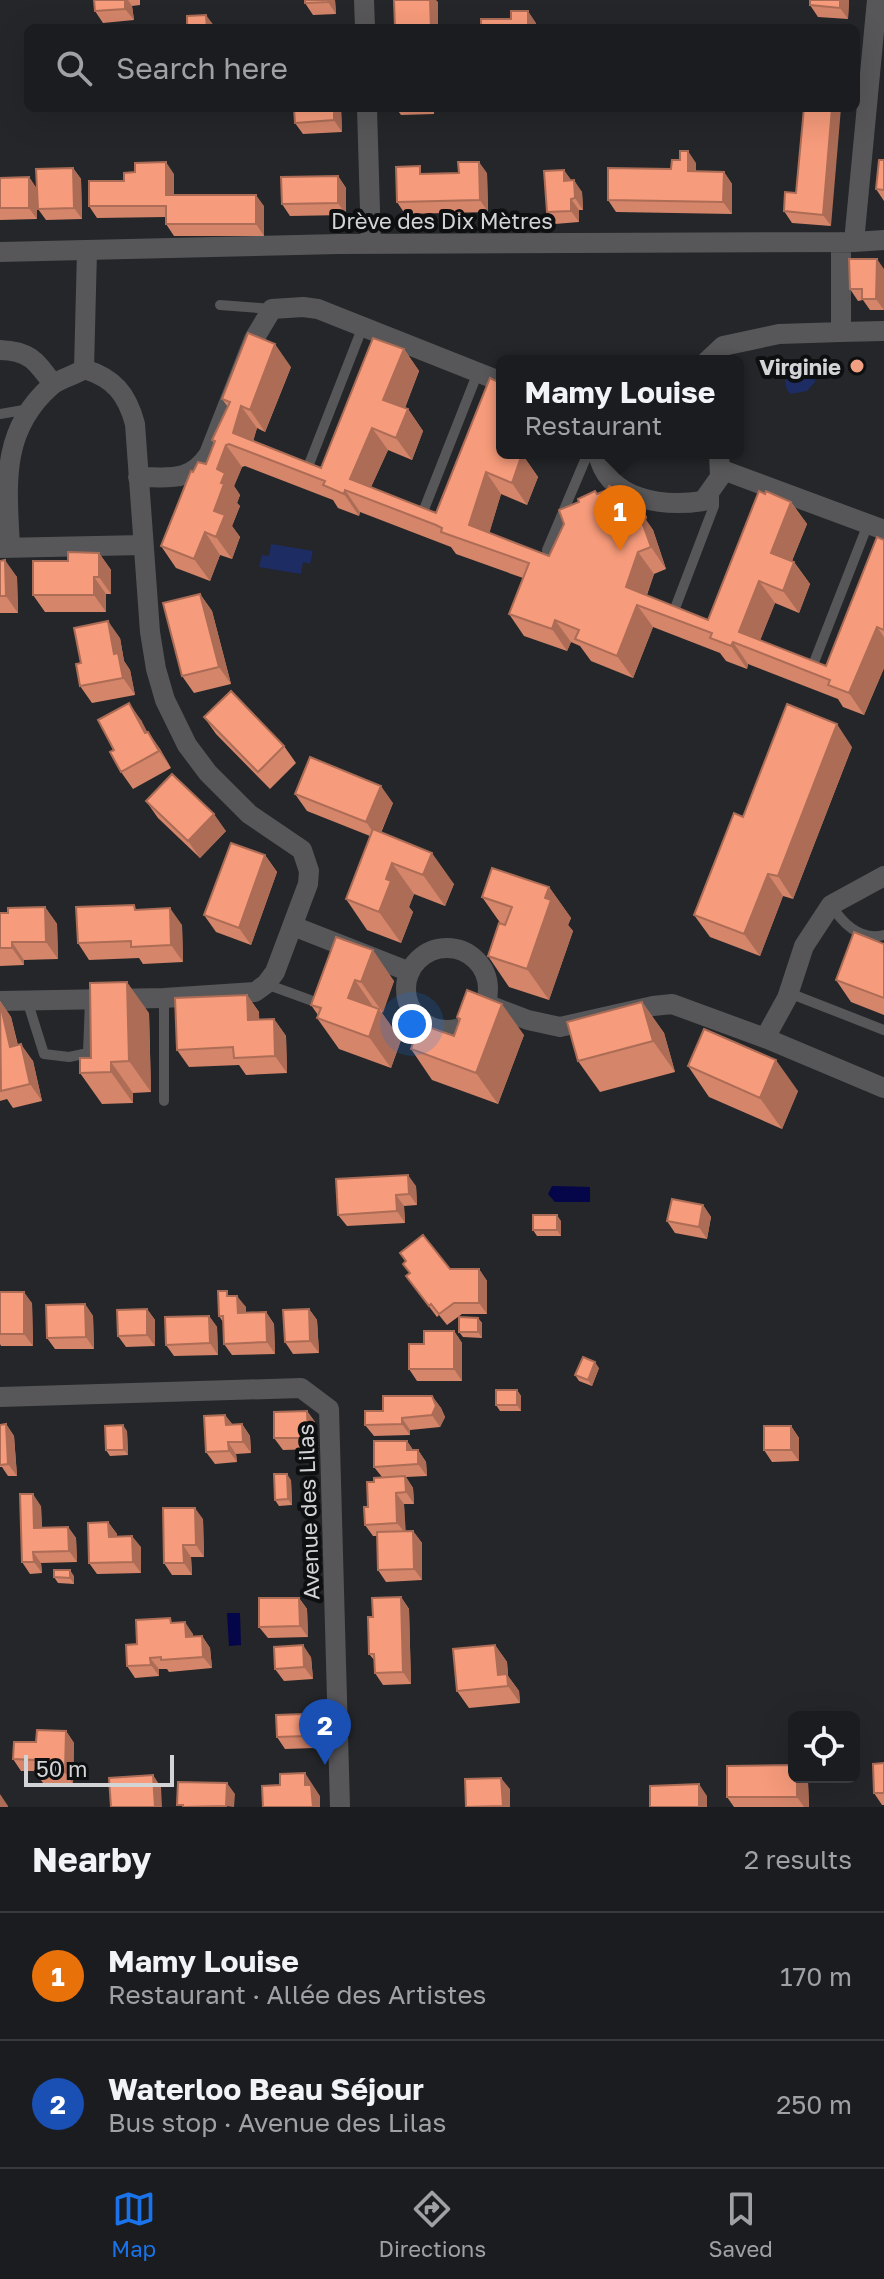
<!DOCTYPE html>
<html lang="en">
<head>
<meta charset="utf-8">
<style>
	body { margin:0; font-family:"Golos Text",sans-serif; background:#242528; color:#f1f3f6 }
	.controls { position:absolute; right:24px; bottom:24px; display:grid; overflow:hidden; border-radius:12px; box-shadow:0 8px 32px #0002 }
	.controls button { width:72px; height:72px; display:grid; place-items:center; padding:0; border:0; border-bottom:2px solid #393a3d; background:#1b1c1f; color:#f1f3f6; font:40px sans-serif }
	.scale { position:absolute; left:24px; bottom:20px; width:150px; box-sizing:border-box; padding-left:8px; border:4px solid #d3d4d6; border-top:0; font-size:22px; line-height:28px; white-space:nowrap; color:#d3d4d6; -webkit-text-stroke:6px #0e0f10; paint-order:stroke }
	.you { position:absolute; left:412px; top:1024px; width:28px; height:28px; margin:-20px; border:6px solid #fff; border-radius:50%; background:#1a73e8; box-shadow:0 0 0 12px #1a73e833 }
	.badge { display:grid; place-items:center; width:52px; height:52px; border-radius:50%; background:#1a73e8; color:#fff; font-size:26px; font-weight:700 }
	.pin { position:absolute; translate:-50% -66px; filter:drop-shadow(0 2px 4px #0008) }
	.pin::after { content:''; position:absolute; top:42px; width:28px; height:24px; background:inherit; clip-path:polygon(0 0,100% 0,50% 100%) }
	.popup { position:absolute; left:496px; top:355px; width:248px; height:104px; box-sizing:border-box; display:grid; place-content:center; border-radius:12px; background:#1b1c1f; filter:drop-shadow(0 2px 6px #0005); font-size:26px; white-space:nowrap; color:#a0a1a4 }
	.popup b { font-size:30px; color:#f1f3f6 }
	.popup::after { content:''; position:absolute; left:50%; top:100%; margin-left:-16px; border:16px solid transparent; border-top-color:#1b1c1f }
	.list { margin:0; padding:0; list-style:none }
	h2 { display:flex; justify-content:space-between; align-items:center; height:104px; margin:0; padding:0 32px; font-size:34px }
	h2 small { font-size:26px; font-weight:400; color:#a0a1a4 }
	.list li { display:grid; grid-template-columns:52px 1fr auto; gap:24px; align-items:center; box-sizing:border-box; height:128px; padding:0 32px; border-top:2px solid #393a3d }
	.list b { display:block; font-size:30px; white-space:nowrap }
	.list p { margin:0; font-size:26px; white-space:nowrap; color:#a0a1a4 }
	.list em { font-size:26px; font-style:normal; color:#a0a1a4 }
	.icon { flex:none; width:44px; height:44px; fill:none; stroke:currentColor; stroke-width:2; stroke-linecap:round; stroke-linejoin:round }
	.map { position:relative; flex:none; width:884px; height:1807px; overflow:hidden }
	.search { position:absolute; background:#1b1c1f; box-shadow:0 8px 32px #0002; left:24px; right:24px; top:24px; height:88px; display:flex; align-items:center; gap:20px; box-sizing:border-box; padding:0 28px; border-radius:12px; color:#a0a1a4; font-size:30px }
	.sheet { height:360px; background:#1b1c1f }
	nav { display:flex; justify-content:space-around; align-items:center; box-sizing:border-box; height:112px; border-top:2px solid #393a3d; background:#1b1c1f; font-size:22px; color:#a0a1a4 }
	nav a { display:grid; justify-items:center; gap:4px }
	nav .on { color:#1a73e8 }
	.map>svg:first-child { display:block }
</style>
</head>
<body>
<div class="map">
<svg width="884" height="1807" viewBox="0 0 884 1807">
	<rect width="100%" height="100%" fill="#242629"/>
	<path fill="#1d2c63" d="M805,364L814,369L815,382L807,391L790,394C782,384 785,375 793,367Z
		M271,544L313,551L310,564L303,562L301,574L259,567L262,555L269,556Z"/>
	<path fill="#050549" d="M552,1186L590,1187V1202H555L548,1194Z
		M227,1613H240L241,1645L229,1646Z"/>
	<g fill="none" stroke-linecap="round" stroke-linejoin="round">
		<path stroke="#575759" stroke-width="10" d="M220,305L272,309
			M0,414L29,409
			M306,472L363,326
			M421,517L478,372
			M547,550L588,453
			M674,611L714,506V492
			M811,670L868,524
			M831,905C843,924 860,941 884,935
			M266,984L310,1000
			M789,993L884,1030
			M27,1000L44,1054L69,1057L88,1053L90,1000
			M164,1101V998"/>
		<path stroke="#575759" stroke-width="20" d="M364,0L365,28
			M367,108L371,244
			M841,242V332L884,331
			M854,242L877,0
			M0,252L339,244L854,242L884,240
			M0,350C30,351 36,361 53,384
			M707,361L723,346L779,334L841,332
			M598,453C607,501 664,507 703,501L720,477L719,453
			M720,469L884,530
			M138,477C169,477 190,483 209,454L254,339L272,309L303,307L318,309L502,382
			M10,547C7,485 0,431 51,386C60,378 74,376 84,369
			M0,548L143,545
			M293,926L410,972
			M406 989a41 41 0 1 1 82 0a41 41 0 1 1-82 0Z
			M0,1001L164,998L255,992L266,984L275,972L308,884L309,871L302,850L249,814L208,773L187,745L165,700L156,669L150,632L135,424C127,394 114,378 84,369L87,251
			M486,1004L528,1020L560,1027L653,1006L672,1004L765,1038L884,1088
			M765,1038L787,998L804,946L831,905L884,876
			M0,1397L301,1388L329,1409L340,1807"/>
	</g>
	<path fill="#d4856a" d="M94,0H140V5L132,6L134,20L103,23L95,11Z
		M335,0L336,14L313,15L305,3Z
		M849,0L848,19L818,17L810,5Z
		M294,108H341L342,132L303,134L295,123Z
		M396,108H434V114L401,115Z
		M804,108L831,226L792,223L784,211L796,193Z
		M884,160V201L876,189Z
		M696,163V172H724L732,184V214L616,212L608,200L671,169Z
		M73,168L81,179L82,219L46,220L38,209Z
		M459,173H487L488,212L405,214L397,202L424,174Z
		M174,174V195L264,206V236H174L166,224V217L97,218L89,206L124,181Z
		M338,176L346,188V215L290,216L282,204Z
		M29,177L37,189V219L0,220V178Z
		M571,180L582,192L583,210H579V222L555,224L547,212Z
		M884,269V310H870L863,300L858,301L850,289Z
		M404,349L419,371L405,408L408,409L423,431L412,460L388,450L371,487L436,513L502,453L522,454L538,477L527,505L501,494L489,533L549,556L597,494H631L647,517L646,520L653,530L666,569L654,574L647,595L708,620L791,502L807,524L792,561L794,562L810,584L799,613L775,603L760,640L826,666L884,540V668L864,715L843,707L838,699L748,664L747,669L726,661L720,653L653,627L633,678L591,661L580,646L571,642L567,651L524,636L509,614L523,578L456,554L451,547L360,512L359,516L338,508L333,500L245,466L242,467L234,486L240,495L237,503L240,506L232,526L240,537L232,559L220,555L210,581L176,568L161,546L193,472L206,464L214,443L212,440L228,407L222,399L291,367L265,432L257,428L253,441L321,468Z
		M99,553L111,570V594H106V612H45L33,595L68,561Z
		M0,561L17,577L18,613H0Z
		M200,594L212,611L231,684L194,693L182,676Z
		M120,638L124,661L130,670L135,695L92,703L80,686L81,663Z
		M204,717L284,746L296,763L270,789L216,734Z
		M141,720L147,733L148,732L160,749L171,768L133,789L121,772L114,750Z
		M852,747L793,899L783,896L760,956L710,937L694,915L743,817Z
		M295,794L393,803L381,833L454,884L445,906L414,894L409,907L413,912L401,943L367,930L346,899L370,836L307,811Z
		M146,801L226,831L200,858L158,818Z
		M265,855L277,872L251,945L216,932L204,915Z
		M549,887L571,918L568,925L573,931L549,1000L509,987L488,956L501,924L482,897Z
		M45,907L57,924L58,959L24,960V965L0,966V913Z
		M138,910L182,925L183,962L143,964L139,958L89,960L78,943Z
		M336,937L394,981L382,1013L401,1040L391,1068L339,1049L317,1018L318,1015L311,1005Z
		M884,944V1015L851,1002L836,980Z
		M247,995L259,1012V1019H274L286,1036L287,1073L246,1075L239,1065L189,1067L177,1050Z
		M0,1001L11,1017L18,1045L33,1061L42,1101L13,1108L7,1099L0,1101Z
		M642,1002L664,1033L675,1072L600,1092L578,1061Z
		M149,1013L151,1092L133,1093V1103L102,1104L80,1073L91,1058Z
		M457,1017L524,1035L498,1104L432,1080L411,1049L454,1036L459,1021Z
		M688,1066L798,1091L782,1129L709,1097Z
		M416,1186L417,1205L404,1206L405,1223L347,1226L338,1215Z
		M703,1205L711,1217L707,1239L675,1233L667,1221Z
		M561,1221V1236H537L533,1230Z
		M403,1264L450,1269H479L487,1281V1314H462L447,1325L439,1315L437,1317L414,1287L406,1276L410,1273Z
		M0,1292L32,1303L33,1346H1L0,1344Z
		M230,1296L246,1307V1313L266,1312L274,1324L275,1354L232,1355L224,1344L223,1322L219,1316Z
		M85,1304L93,1316L94,1349H55L47,1338Z
		M147,1309L155,1320V1346L126,1347L118,1336Z
		M309,1309L317,1320L319,1353L293,1354L285,1342Z
		M209,1316L217,1327L218,1355L174,1356L166,1345Z
		M478,1318L482,1323V1338L463,1337L459,1332Z
		M454,1331L462,1343V1381H417L409,1369L424,1344Z
		M599,1368L592,1386L579,1381L575,1375Z
		M517,1390L521,1396V1411H500L496,1405Z
		M432,1396L441,1408L445,1417L440,1427L410,1430V1435L374,1436L365,1425L383,1411Z
		M307,1411L315,1422L316,1449L283,1450L274,1438Z
		M225,1415L232,1425L242,1424L250,1436L251,1453L236,1454L237,1462L215,1464L206,1452Z
		M6,1424L14,1436L17,1476H8L2,1467H0V1425Z
		M791,1426L799,1438V1461L772,1462L764,1450Z
		M127,1431L128,1455L110,1456L106,1450Z
		M407,1441L413,1450H418L426,1462L427,1476L406,1477L413,1488L414,1504H404L405,1532L413,1531L422,1543V1580L386,1582L378,1570L377,1536H373L365,1525L374,1482L382,1477L374,1467Z
		M291,1480L292,1505L279,1506L275,1500Z
		M41,1506L42,1528L68,1527L76,1538L77,1562L41,1563L42,1573L30,1574L22,1562Z
		M203,1519L204,1557H191L192,1575H172L164,1563Z
		M108,1522L117,1534V1536L141,1547V1573L97,1574L89,1563Z
		M74,1576V1584L58,1583L54,1577Z
		M401,1597L409,1609L411,1684L383,1685L375,1673V1661L369,1654L373,1617Z
		M299,1598L307,1609L308,1637L268,1638L259,1627Z
		M174,1623L193,1634V1637L202,1636L210,1648L212,1668L169,1672L167,1669H159V1676L135,1678L127,1666L137,1644Z
		M495,1645L507,1662L508,1676L519,1691L520,1703L469,1708L457,1691Z
		M311,1657L313,1679L284,1681L275,1669Z
		M305,1714L313,1726L314,1748L285,1749L277,1737Z
		M66,1731L74,1743L73,1784L43,1783L35,1771H21L13,1759L36,1742Z
		M884,1763V1805H882L874,1793Z
		M794,1777H805L808,1782L809,1807H734L727,1797Z"/>
	<path fill="#ac6c56" d="M125,0H128L132,6L134,20L125,9Z
		M328,0H335L336,14L328,2Z
		M430,0H436L438,2V28H431Z
		M840,0H849L848,19L840,8Z
		M528,11L536,23V28H528Z
		M206,15L215,27V28H207Z
		M334,108H341L342,132L334,120Z
		M832,108H841L831,226L823,215Z
		M688,151L696,163V183L688,171Z
		M166,162L174,174V207L166,195Z
		M479,162L487,173L488,212L480,200Z
		M73,168L81,179L82,219L74,208Z
		M564,170L572,181H564Z
		M724,172L732,184V214L723,202Z
		M338,176L346,188V215L338,203Z
		M29,177L37,189V219L29,208Z
		M574,180L582,192L583,210L575,198Z
		M256,195L264,206V236L256,224Z
		M571,199L579,210V222L571,211Z
		M877,259L884,269V310L876,299Z
		M275,344L291,367L265,432L250,410Z
		M404,349L419,371L399,422L383,400Z
		M241,406L257,428L250,452L233,433Z
		M408,409L423,431L412,460L396,438Z
		M372,428L388,450L366,498L350,479Z
		M502,430V448L498,441Z
		M226,445L242,467L234,486L240,495L237,503L240,506L232,526L240,537L232,559L216,537L214,511L221,483L217,469Z
		M522,454L538,477L527,505L512,483Z
		M486,472L501,494L485,548L469,525Z
		M345,490L360,512L359,516L344,494Z
		M631,494L647,517L646,520L653,530L666,569L651,547L629,499Z
		M791,502L807,524L786,575L771,553Z
		M205,532L220,555L210,581L194,559Z
		M638,552L654,574L642,607L626,587Z
		M99,553L111,570V594L99,577Z
		M5,560L17,577L18,613L6,596Z
		M794,562L810,584L799,613L783,591Z
		M94,577L106,594V612L94,595Z
		M759,581L775,603L756,651L739,632Z
		M200,594L212,611L231,684L219,667Z
		M637,605L653,627L633,678L617,656Z
		M555,620L571,642L567,651L552,629Z
		M108,621L120,638L124,661L130,670L135,695L123,678L114,654Z
		M877,627L884,637V668L864,715L849,693Z
		M733,642L748,664L747,669L731,646Z
		M129,703L141,720L157,750L145,733Z
		M837,724L852,747L793,899L778,876Z
		M148,732L160,749L171,768L159,751Z
		M381,786L393,803L378,839L366,822Z
		M214,814L226,831L200,858L188,841Z
		M432,853L454,884L445,906L423,875Z
		M265,855L277,872L251,945L239,928Z
		M392,863L414,894L409,907L413,912L401,943L379,912L386,879Z
		M768,874L783,896L760,956L744,934Z
		M549,887L571,918L568,925L573,931L549,1000L527,969Z
		M45,907L57,924L58,959L46,942Z
		M170,908L182,925L183,962L171,945Z
		M12,942L24,960V965L12,948Z
		M373,950L394,981L383,1013L361,982Z
		M355,980L376,1011L348,998Z
		M127,982L149,1013L151,1092L129,1061Z
		M247,995L259,1012L260,1037L248,1020Z
		M0,1001L11,1017L22,1064L10,1047Z
		M642,1002L664,1033L675,1072L653,1041Z
		M502,1004L524,1035L498,1104L476,1073Z
		M379,1009L401,1040L391,1068L369,1037Z
		M274,1019L286,1036L287,1073L275,1056Z
		M21,1044L33,1061L42,1101L30,1084Z
		M776,1060L798,1091L782,1129L760,1098Z
		M111,1062L133,1093V1103L111,1072Z
		M408,1175L416,1186L417,1205L409,1194Z
		M396,1195L404,1206L405,1223L397,1211Z
		M703,1205L711,1217L707,1239L699,1227Z
		M557,1215L561,1221V1236L557,1230Z
		M479,1269L487,1281V1314L479,1303Z
		M24,1292L32,1303L33,1346L24,1334Z
		M237,1296L246,1307V1325L238,1313Z
		M85,1304L93,1316L94,1349L86,1337Z
		M147,1309L155,1320V1346L147,1335Z
		M309,1309L317,1320L319,1353L310,1341Z
		M266,1312L274,1324L275,1354L267,1342Z
		M209,1316L217,1327L218,1355L210,1343Z
		M478,1318L482,1323V1338L478,1332Z
		M454,1331L462,1343V1381L454,1369Z
		M595,1362L599,1368L592,1386L588,1380Z
		M517,1390L521,1396V1411L517,1405Z
		M432,1396L441,1408L445,1417L440,1427L432,1415Z
		M307,1411L315,1422L316,1449L308,1438Z
		M225,1415L234,1426L226,1425Z
		M402,1418L410,1430V1435L402,1424Z
		M6,1424L14,1436L17,1476L8,1464Z
		M242,1424L250,1436L251,1453L243,1442Z
		M123,1425L127,1431L128,1455L124,1450Z
		M791,1426L799,1438V1461L791,1450Z
		M407,1441L415,1453L407,1450Z
		M228,1442L236,1454L237,1462L229,1451Z
		M418,1450L426,1462L427,1476L418,1464Z
		M287,1474L291,1480L292,1505L288,1499Z
		M405,1476L413,1488L414,1504L406,1492Z
		M396,1493L404,1504L406,1534L397,1523Z
		M33,1494L41,1506L42,1540L34,1528Z
		M195,1508L203,1519L204,1557L196,1545Z
		M108,1522L117,1534V1548L109,1537Z
		M68,1527L76,1538L77,1562L69,1551Z
		M413,1531L422,1543V1580L414,1569Z
		M132,1536L141,1547V1573L133,1562Z
		M183,1545L191,1557L192,1575L184,1563Z
		M33,1552L41,1563L42,1573L34,1562Z
		M70,1570L74,1576V1584L70,1578Z
		M401,1597L409,1609L411,1684L403,1672Z
		M299,1598L307,1609L308,1637L300,1626Z
		M185,1622L193,1634L194,1649L186,1637Z
		M202,1636L210,1648L212,1668L203,1657Z
		M303,1645L311,1657L313,1679L304,1667Z
		M495,1645L507,1662L508,1676L519,1691L520,1703L508,1686L498,1675Z
		M150,1658L159,1669V1676L151,1665Z
		M305,1714L313,1726L314,1748L306,1736Z
		M66,1731L74,1743L73,1784L65,1772Z
		M305,1773L320,1796V1807H313L305,1785Z
		M153,1775L161,1787L162,1807H155Z
		M797,1777H805L808,1782L809,1807H804L797,1797Z
		M501,1778L510,1789V1807H504L503,1806Z
		M227,1783L235,1794L234,1807L226,1806Z
		M699,1784L707,1796V1807H699Z
		M0,1794L8,1806V1807H0Z"/>
	<path fill="#f69b7b" stroke="#ac6c56" stroke-width="2" d="M94,0H125V9L95,11Z
		M305,0H328V2L305,3Z
		M394,0H430L431,28H395Z
		M810,0H840V8L810,5Z
		M511,11H528V28H481V19H511Z
		M206,15L207,28H187V16Z
		M294,108H334V120L295,123Z
		M804,108H832L823,215L784,211L785,192L796,193Z
		M680,151H688V171L724,172L723,202L608,200V168L671,169L672,160H680Z
		M879,160H884V190L876,189Z
		M166,162V195H256V224H166V206H89V181H124V173L135,172V163Z
		M458,162H479L480,200L397,202L396,167L420,166V174L459,173Z
		M73,168L74,208L38,209L36,169Z
		M564,170V181L574,180L575,198L571,199V211L547,212L544,171Z
		M338,176V203L282,204L281,177Z
		M29,177V208H0V178Z
		M849,259H877L876,299H862V289H850Z
		M248,333L275,344L250,410L241,406L233,433L321,468L373,338L404,349L383,400L408,409L396,438L372,428L350,479L436,513L490,378L502,384V430L498,441L502,444V453H520L522,454L512,483L486,472L469,525L549,556L564,524L559,510L579,502L578,499L595,491L597,494L607,490L609,486L631,494L629,499L635,509L637,508L651,547L638,552L626,587L708,620L759,491L765,494L766,491L791,502L771,553L794,562L783,591L759,581L739,632L826,666L877,537L884,540V630L877,627L849,693L828,685L830,680L733,642L731,646L710,638L712,633L637,605L617,656L575,639L579,630L555,620L552,629L509,614L529,563L441,532L442,528L436,525L345,490L344,494L323,485L325,481L229,444L226,445L217,469L225,473L221,483L224,484L214,511L225,515L216,537L205,532L194,559L161,546L191,471L193,472L198,462L206,464L215,441L212,440L230,402L222,399Z
		M68,552L99,553V577H94V595H33V561H68Z
		M5,560L6,596H0V561Z
		M200,594L219,667L182,676L163,603Z
		M108,621L114,654L118,653L123,678L80,686L76,664L81,663L74,628Z
		M231,691L284,746L258,772L204,717Z
		M129,703L145,733L148,732L159,751L121,772L110,752L114,750L98,720Z
		M787,704L837,724L778,876L768,874L744,934L694,915L734,813L743,817Z
		M310,757L381,786L366,822L295,794Z
		M172,774L214,814L188,841L146,801Z
		M373,829L432,853L423,875L392,863L386,879L391,881L379,912L346,899Z
		M231,843L265,855L239,928L204,915Z
		M492,868L549,887L545,898L551,900L527,969L488,956L499,923L505,925L512,907L482,897Z
		M134,905L135,910L170,908L171,945L131,947V941L78,943L76,907Z
		M45,907L46,942H12V948H0V913H8V908Z
		M854,932L884,944V998L836,980Z
		M336,937L373,950L361,982L355,980L348,998L379,1009L369,1037L317,1018L321,1008L311,1005Z
		M127,982L129,1061L111,1062V1072L80,1073V1058H91L90,983Z
		M467,990L502,1004L476,1073L411,1049L420,1024L454,1036L460,1019L457,1017Z
		M247,995L248,1020L274,1019L275,1056L234,1058L233,1047L177,1050L175,998Z
		M642,1002L653,1041L578,1061L567,1022Z
		M0,1003L10,1047L21,1044L30,1084L1,1091Z
		M704,1029L776,1060L760,1098L688,1066Z
		M408,1175L409,1194L396,1195L397,1211L338,1215L336,1179Z
		M672,1199L703,1205L699,1227L667,1221Z
		M533,1215H557V1230H533Z
		M423,1235L450,1269H479V1303H454L439,1314L431,1304L429,1306L406,1276L410,1273L403,1264L406,1261L400,1253Z
		M218,1291H227V1296H237L238,1313L266,1312L267,1342L224,1344L223,1316H219Z
		M0,1292H24V1334H0Z
		M85,1304L86,1337L47,1338L46,1305Z
		M147,1309V1335L118,1336L117,1310Z
		M309,1309L310,1341L285,1342L283,1310Z
		M209,1316L210,1343L166,1345L165,1317Z
		M459,1317L478,1318V1332H459Z
		M424,1331H454V1369H409V1344H424Z
		M583,1357L595,1362L588,1380L575,1375Z
		M496,1390H517V1405H496Z
		M383,1396H432L436,1406L432,1415L402,1418V1424L365,1425V1411H383Z
		M307,1411L308,1438H274V1412Z
		M225,1415L226,1425L242,1424L243,1442H228L229,1451L206,1452L204,1416Z
		M6,1424L8,1464L0,1465V1425Z
		M123,1425L124,1450H106L105,1426Z
		M764,1426H791V1450H764Z
		M374,1441H407V1450H418V1464L374,1467Z
		M274,1474H287L288,1499L275,1500Z
		M405,1476L406,1492L396,1493L397,1523L365,1525L364,1507H368L367,1482H374V1478Z
		M20,1494H33L34,1528L68,1527L69,1551L33,1552L34,1562H22Z
		M163,1508H195L196,1545H183L184,1563H164Z
		M108,1522L109,1537L132,1536L133,1562L89,1563L88,1523Z
		M413,1531L414,1569L378,1570L377,1532Z
		M54,1570H70V1578L54,1577Z
		M401,1597L403,1672L375,1673L374,1654H369L368,1617H373L372,1598Z
		M259,1598H299L300,1626L259,1627Z
		M170,1618L171,1623L185,1622L186,1637L202,1636L203,1657L161,1660V1657L150,1658L151,1665L127,1666L126,1645L137,1644L136,1620Z
		M303,1645L304,1667L275,1669L274,1647Z
		M495,1645L498,1675L507,1674L508,1686L457,1691L453,1649Z
		M305,1714L306,1736L277,1737L276,1715Z
		M37,1730L66,1731L65,1772L35,1771L36,1760L13,1759L14,1742H36Z
		M884,1763V1793H874L873,1764Z
		M794,1765V1777H797V1797H727V1766Z
		M305,1773V1785H311L313,1807H263L262,1786L280,1785V1774Z
		M153,1775L155,1807H111L109,1778Z
		M501,1778L503,1806L466,1807L465,1779Z
		M178,1782L227,1783L226,1806L183,1807V1805H177Z
		M699,1784V1807H650V1786Z"/>
	<circle fill="#f39f82" stroke="#0e0f10" stroke-width="3" cx="857" cy="366" r="8"/>
	<g text-anchor="middle" dominant-baseline="central" stroke-width="8" stroke-linejoin="round" paint-order="stroke">
		<g font-size="22" fill="#d3d4d6" stroke="#0e0f10">
			<text x="442" y="220">Drève des Dix Mètres</text>
			<text transform="translate(308 1512) rotate(-92)">Avenue des Lilas</text>
		</g>
		<g font-size="22" font-weight="bold" fill="#d3d4d6" stroke="#0e0f10" text-anchor="end">
			<text x="841" y="366">Virginie</text>
		</g>
	</g>
</svg>
<div class="controls">
<button><svg class="icon" aria-label="locate" viewBox="0 0 24 24"><circle cx="12" cy="12" r="6"/><path d="M12 2v4M12 18v4M2 12h4M18 12h4"/></svg></button>
</div>
<div class="scale">50 m</div>
<div class="you"></div>
<div class="pin badge" style="left:620px;top:551px;background:#e8710a">1</div>
<div class="popup"><b>Mamy Louise</b>Restaurant</div>
<div class="pin badge" style="left:325px;top:1765px;background:#1a4fb4">2</div>
<div class="search"><svg class="icon" aria-label="search" viewBox="0 0 24 24"><circle cx="10" cy="10" r="6"/><path d="M15 15l6 6"/></svg>Search here</div>
</div>
<section class="sheet">
<h2>Nearby<small>2 results</small></h2>
<ul class="list">
<li><span class="badge" style="background:#e8710a">1</span><div><b>Mamy Louise</b><p>Restaurant · Allée des Artistes</p></div><em>170 m</em></li>
<li><span class="badge" style="background:#1a4fb4">2</span><div><b>Waterloo Beau Séjour</b><p>Bus stop · Avenue des Lilas</p></div><em>250 m</em></li>
</ul>
</section>
<nav>
<a class="on"><svg class="icon" aria-label="map" viewBox="0 0 24 24"><path d="M3 6l6-2 6 2 6-2v14l-6 2-6-2-6 2zM9 4v14M15 6v14"/></svg>Map</a>
<a><svg class="icon" aria-label="directions" viewBox="0 0 24 24"><path d="M12 3l9 9-9 9-9-9zM9 14v-3h6M13 9l2 2-2 2"/></svg>Directions</a>
<a><svg class="icon" aria-label="saved" viewBox="0 0 24 24"><path d="M7 4h10v16l-5-4-5 4z"/></svg>Saved</a>
</nav>
</body>
</html>
